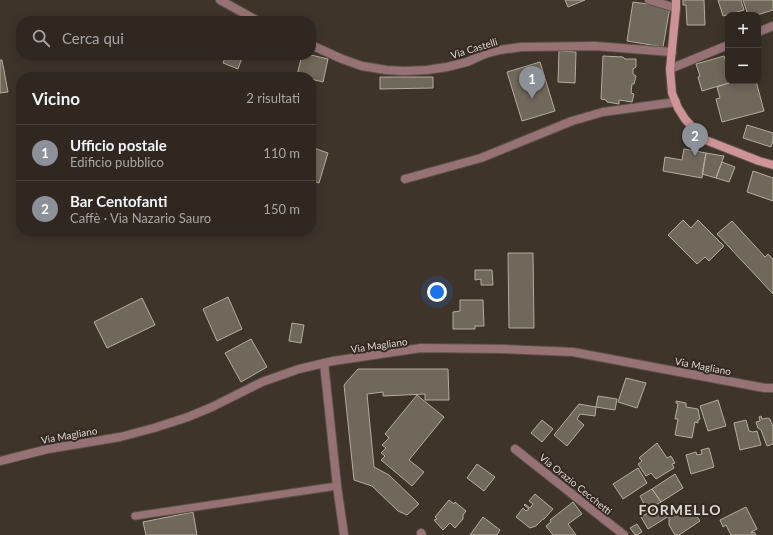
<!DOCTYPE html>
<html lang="it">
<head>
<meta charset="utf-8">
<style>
	body { margin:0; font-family:Lato,sans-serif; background:#372f29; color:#f1f3f6 }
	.controls { position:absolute; right:12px; top:12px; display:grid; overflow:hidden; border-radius:8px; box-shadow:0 2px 10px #0003 }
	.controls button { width:36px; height:36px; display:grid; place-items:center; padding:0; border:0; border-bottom:1px solid #4a443e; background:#2f2720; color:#f1f3f6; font:20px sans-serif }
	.you { position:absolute; left:437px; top:292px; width:14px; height:14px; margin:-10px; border:3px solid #fff; border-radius:50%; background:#1a73e8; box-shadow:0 0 0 6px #1a73e833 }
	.badge { display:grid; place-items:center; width:26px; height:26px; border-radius:50%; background:#8c9099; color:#fff; font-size:13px; font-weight:700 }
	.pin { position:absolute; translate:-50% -33px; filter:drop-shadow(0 1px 2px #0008) }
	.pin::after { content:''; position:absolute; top:21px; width:14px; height:12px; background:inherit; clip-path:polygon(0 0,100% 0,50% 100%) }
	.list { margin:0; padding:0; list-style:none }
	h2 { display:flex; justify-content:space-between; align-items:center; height:52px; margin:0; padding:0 16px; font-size:17px }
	h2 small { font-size:13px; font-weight:400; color:#a7a5a5 }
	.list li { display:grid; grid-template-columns:26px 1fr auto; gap:12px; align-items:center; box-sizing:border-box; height:56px; padding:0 16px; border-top:1px solid #4a443e }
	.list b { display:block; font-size:15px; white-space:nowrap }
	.list p { margin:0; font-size:13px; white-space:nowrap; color:#a7a5a5 }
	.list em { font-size:13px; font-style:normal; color:#a7a5a5 }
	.icon { flex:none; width:22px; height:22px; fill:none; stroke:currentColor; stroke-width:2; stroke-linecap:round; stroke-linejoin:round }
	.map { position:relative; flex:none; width:773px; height:535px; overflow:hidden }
	.search { position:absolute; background:#2f2720; box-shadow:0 2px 10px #0003; left:16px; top:16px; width:300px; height:44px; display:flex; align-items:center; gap:10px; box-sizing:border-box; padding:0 14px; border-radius:16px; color:#a7a5a5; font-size:15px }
	.panel { position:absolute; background:#2f2720; box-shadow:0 2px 10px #0003; left:16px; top:72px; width:300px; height:164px; border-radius:16px }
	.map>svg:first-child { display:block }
</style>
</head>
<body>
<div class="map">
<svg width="773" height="535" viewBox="0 0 773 535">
	<rect width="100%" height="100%" fill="#3f342a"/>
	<path fill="#70685a" stroke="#b5ac9d" d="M565,0H585L568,7Z
		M683,0H704L705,25H687L686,5H683Z
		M718,0H741L744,10L723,16Z
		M743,0H773V10L757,15H748Z
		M633,2L670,7L663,47L627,41Z
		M559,51L576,52L575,83L558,82Z
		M226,55H243L238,69L223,63Z
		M302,55H311L328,59L323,82L311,79V77H303L297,75Z
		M603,56L623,57L625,59H636V67L633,69V74L636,76L634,84H632L631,93L634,94L632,102L619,100V104L607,102L606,100L601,99Z
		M724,56L728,69V81H731L732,82L702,91L698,77L700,76L696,64Z
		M0,60H2L8,92L0,93Z
		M540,62L555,111L522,121L507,72Z
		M380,77H433V88L380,89Z
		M731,81H756L764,111L722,122L716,99L720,98L717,87L732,82Z
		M747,125L773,133V141L771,147L743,138Z
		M311,147L328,153L319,183L311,180Z
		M684,149L706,153L702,178L663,171L665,157L682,160Z
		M706,153L724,156L716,178L702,174Z
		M722,162L735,167L729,182L716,178Z
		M753,171L773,178V201L747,192Z
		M683,220L691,228L698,220L724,246L709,261L705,257L697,264L668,235Z
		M732,221L765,257L768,254L773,259V294L717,234Z
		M508,253H533L534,328H509Z
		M475,270H492L493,285H481V279L475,280Z
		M228,297L242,329L217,341L203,309Z
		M142,298L155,325L107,348L94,322Z
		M460,300H483L484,326H475V329H453V312L460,311Z
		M292,323L304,325L301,343L289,341Z
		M251,339L267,367L241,382L225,353Z
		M358,369H448L449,400H425V394L383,396V392L367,394L374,467L389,475L419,504L407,515L398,511L372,486L354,480L344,385Z
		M626,378L646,383L637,408L618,402Z
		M417,395L444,417L409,460L424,472L412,486L381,460L385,456L381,453L386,448L382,445L389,438L385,434Z
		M598,396L617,399L615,410L596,407Z
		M718,400L726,426L708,431L700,406Z
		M676,401L686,403V407L698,409L700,419L698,420V423L695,422L692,438L675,435L678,419H675L678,404L676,403Z
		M579,404L596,407L595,416L580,414L577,419L584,425L567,446L554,435Z
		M761,416L762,419L768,418L770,419L773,427V444L767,446L761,430L758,428L756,422L760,421L759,417Z
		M542,420L553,429L542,442L531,433Z
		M746,420L749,431L753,432L757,431L761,445L740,450L734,423Z
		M657,443L667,458L671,456L675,463L672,464L674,468L656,479L651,473L646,476L638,464L642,461L639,458Z
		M709,448L714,467L691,474L686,455L696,452L697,455L702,454L701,450Z
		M477,464L495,477L484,491L467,478Z
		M638,468L647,483L623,499L613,484Z
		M675,474L683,488L661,502L652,489Z
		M652,489L661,502L647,510L640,496Z
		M535,494L553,509L544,519H543L536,526L530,528L516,517L523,508L526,511L529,509L524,505L525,504L530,508L533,504L529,501Z
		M449,500L454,504L455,502L466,511L463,515V519L455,528L450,523L443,530L434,520L437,519L435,517Z
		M573,502L582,514L568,524L576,535H553L546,526L551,522L550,520Z
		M688,503L700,521L679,535H675L669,525V516Z
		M663,506L669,516L648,529L641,517L654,509L655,511Z
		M746,507L757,529L751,532V533L754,532L756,535H731L726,525L723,527L720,520Z
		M193,512L197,535H146L143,522Z
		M483,517L500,530L497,535H470Z
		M637,524L642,532L637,535H635L630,528Z"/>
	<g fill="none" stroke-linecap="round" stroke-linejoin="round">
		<defs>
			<path id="lane" d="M135,516L337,486"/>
			<path id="street" d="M220,0L258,21
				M649,0L676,8
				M758,32L773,26
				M311,45L342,59L362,66L386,70L403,71L427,70L447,67L467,62L485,54L500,50L521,47L595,46L672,52
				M670,69L728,45
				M405,179L481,158L572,121L603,112L676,102
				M324,363L337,486L344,535
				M515,449L624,535
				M0,461L48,449L120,437L154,428L188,417L212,407L262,382L299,369L333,361L421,348L504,349L573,352L765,388H773
				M421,533L422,535"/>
			<path id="secondary" d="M676,0V8L670,69L672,93L678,108L685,119L703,139L759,161L773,165"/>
		</defs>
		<use href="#lane" stroke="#5c5248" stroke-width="9"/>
		<use href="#street" stroke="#5c5248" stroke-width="10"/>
		<use href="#secondary" stroke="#5c5248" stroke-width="10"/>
		<use href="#lane" stroke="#977275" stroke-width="7"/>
		<use href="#street" stroke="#977275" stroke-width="8"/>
		<use href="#secondary" stroke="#cd9397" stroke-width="8"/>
	</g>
	<g text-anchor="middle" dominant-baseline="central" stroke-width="4" stroke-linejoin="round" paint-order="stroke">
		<g font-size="10" fill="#dfd8d2" stroke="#352a21">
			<text transform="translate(474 48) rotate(-17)">Via Castelli</text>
			<text transform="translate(379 345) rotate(-8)">Via Magliano</text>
			<text transform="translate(703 366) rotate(11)">Via Magliano</text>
			<text transform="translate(69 435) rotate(-10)">Via Magliano</text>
			<text transform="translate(576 484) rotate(39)">Via Orazio Cecchetti</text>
		</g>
		<g font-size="14" font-weight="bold" letter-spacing="1" fill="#dfd8d2" stroke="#352a21">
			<text x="680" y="509">FORMELLO</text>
		</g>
	</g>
</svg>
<div class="controls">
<button>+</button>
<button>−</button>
</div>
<div class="you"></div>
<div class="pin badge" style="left:532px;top:99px">1</div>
<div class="pin badge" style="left:695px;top:156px">2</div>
<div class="search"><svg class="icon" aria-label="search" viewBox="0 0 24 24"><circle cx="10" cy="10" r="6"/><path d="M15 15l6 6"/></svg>Cerca qui</div>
<section class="panel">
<h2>Vicino<small>2 risultati</small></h2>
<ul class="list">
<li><span class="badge">1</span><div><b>Ufficio postale</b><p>Edificio pubblico</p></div><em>110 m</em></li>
<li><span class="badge">2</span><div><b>Bar Centofanti</b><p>Caffè · Via Nazario Sauro</p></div><em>150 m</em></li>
</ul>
</section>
</div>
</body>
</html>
